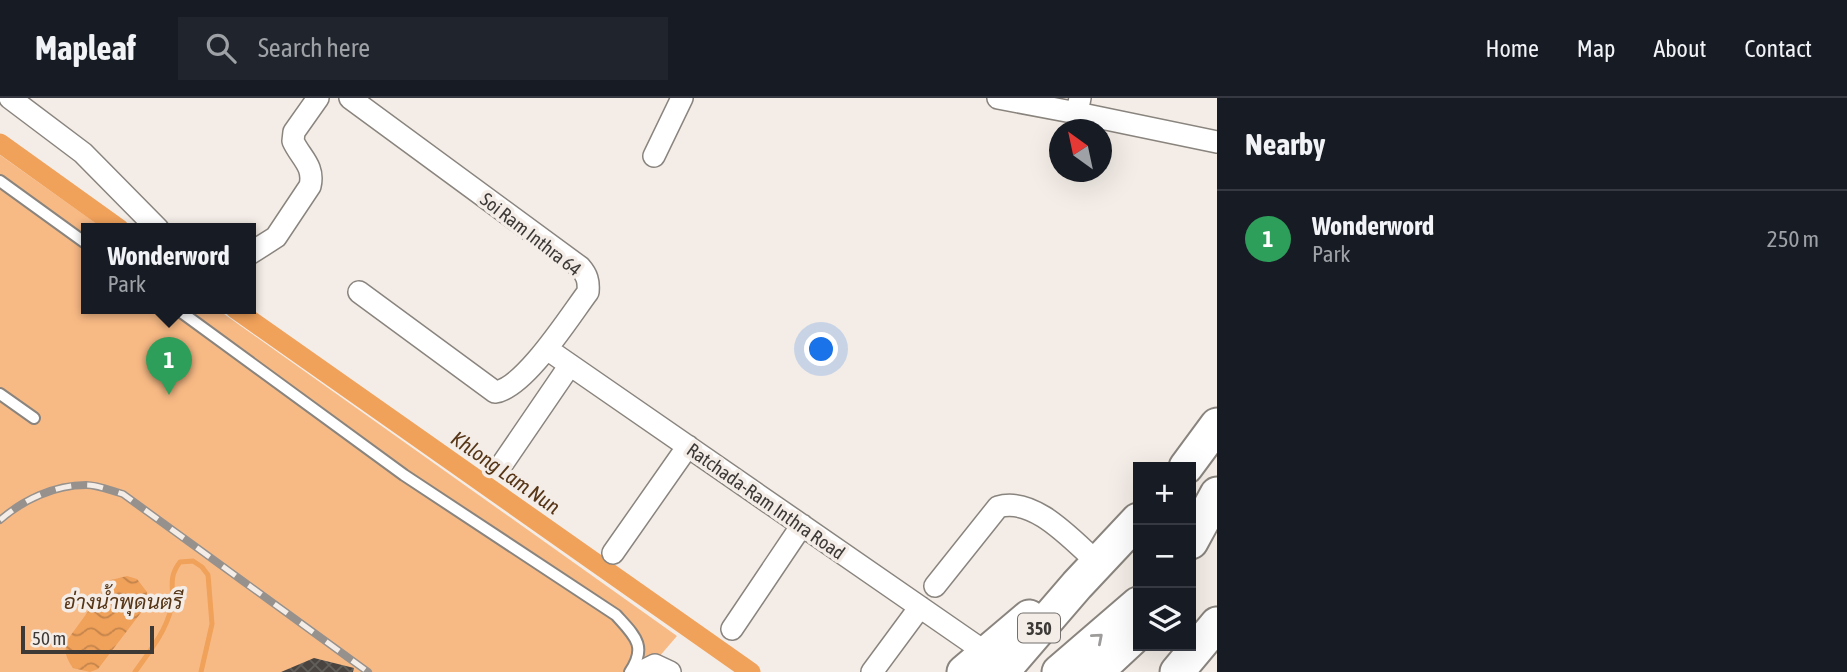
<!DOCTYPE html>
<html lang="en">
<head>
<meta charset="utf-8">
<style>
	body { margin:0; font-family:"Asap Condensed",Sarabun,sans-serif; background:#20242c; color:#f1f3f6 }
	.controls { position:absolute; right:21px; bottom:21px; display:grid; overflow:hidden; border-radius:0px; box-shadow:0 7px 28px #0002 }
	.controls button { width:63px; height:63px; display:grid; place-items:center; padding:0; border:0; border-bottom:2px solid #363941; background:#171b24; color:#f1f3f6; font:35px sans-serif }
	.compass { position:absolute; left:1049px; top:21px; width:63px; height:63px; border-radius:50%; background:#171b24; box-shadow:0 7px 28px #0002; rotate:327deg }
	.scale { position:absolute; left:21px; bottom:18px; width:133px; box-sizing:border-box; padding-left:7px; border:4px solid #3c3937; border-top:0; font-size:19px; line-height:24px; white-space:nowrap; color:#3c3937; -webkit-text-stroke:5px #f4ede7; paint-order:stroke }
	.you { position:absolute; left:822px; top:252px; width:24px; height:24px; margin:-18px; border:5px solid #fff; border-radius:50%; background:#1a73e8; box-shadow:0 0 0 10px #1a73e833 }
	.badge { display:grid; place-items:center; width:46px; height:46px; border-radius:50%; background:#c0a687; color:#fff; font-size:23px; font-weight:700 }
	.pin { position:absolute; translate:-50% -58px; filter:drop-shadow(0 2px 4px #0008) }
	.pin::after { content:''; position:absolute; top:37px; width:24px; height:21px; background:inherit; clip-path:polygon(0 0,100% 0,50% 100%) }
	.popup { position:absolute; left:81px; top:125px; width:175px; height:91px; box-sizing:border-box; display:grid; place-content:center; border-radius:0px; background:#171b24; filter:drop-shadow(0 2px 5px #0005); font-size:23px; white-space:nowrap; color:#9ea1a6 }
	.popup b { font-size:26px; color:#f1f3f6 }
	.popup::after { content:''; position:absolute; left:50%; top:100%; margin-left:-14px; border:14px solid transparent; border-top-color:#171b24 }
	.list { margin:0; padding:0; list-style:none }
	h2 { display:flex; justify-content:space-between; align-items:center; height:91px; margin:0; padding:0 28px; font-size:30px }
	h2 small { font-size:23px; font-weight:400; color:#9ea1a6 }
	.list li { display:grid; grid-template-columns:46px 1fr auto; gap:21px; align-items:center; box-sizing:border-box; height:98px; padding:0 28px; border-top:2px solid #363941 }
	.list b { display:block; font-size:26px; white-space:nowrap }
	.list p { margin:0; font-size:23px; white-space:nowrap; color:#9ea1a6 }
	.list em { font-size:23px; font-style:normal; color:#9ea1a6 }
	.icon { flex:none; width:38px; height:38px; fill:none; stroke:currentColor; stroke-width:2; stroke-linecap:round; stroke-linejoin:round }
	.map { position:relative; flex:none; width:1217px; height:574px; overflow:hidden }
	header { display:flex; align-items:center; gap:42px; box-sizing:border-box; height:98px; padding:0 35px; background:#171b24; border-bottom:2px solid #363941 }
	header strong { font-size:33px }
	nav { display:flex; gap:38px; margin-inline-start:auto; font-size:24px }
	.search { width:490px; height:63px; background:#20242c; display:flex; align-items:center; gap:18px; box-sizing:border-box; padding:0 24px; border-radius:0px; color:#9ea1a6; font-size:26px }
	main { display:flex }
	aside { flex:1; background:#171b24 }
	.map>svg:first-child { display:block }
</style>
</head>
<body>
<header>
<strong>Mapleaf</strong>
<div class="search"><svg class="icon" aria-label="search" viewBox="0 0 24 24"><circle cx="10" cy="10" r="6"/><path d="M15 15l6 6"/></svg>Search here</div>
<nav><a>Home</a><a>Map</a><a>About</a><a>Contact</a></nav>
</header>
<main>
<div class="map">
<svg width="1217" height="574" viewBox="0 0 1217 574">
	<defs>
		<pattern id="water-waves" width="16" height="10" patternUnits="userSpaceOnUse" patternTransform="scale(1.75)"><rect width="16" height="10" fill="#f0a15a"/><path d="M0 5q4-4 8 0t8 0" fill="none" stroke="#c4844b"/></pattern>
		<pattern id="building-cross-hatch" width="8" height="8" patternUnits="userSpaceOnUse" patternTransform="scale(1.75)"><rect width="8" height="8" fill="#49443f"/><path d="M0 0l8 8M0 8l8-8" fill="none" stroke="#625e59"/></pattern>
	</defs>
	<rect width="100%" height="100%" fill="#f4ede7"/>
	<path fill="#f8ba85" d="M0,57L104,131H87V211H217L677,538L646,574H0Z"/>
	<path fill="url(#water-waves)" d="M127,478L137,481L147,494L146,508L98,571L90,574L73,570C66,560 63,553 68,541L111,482Z"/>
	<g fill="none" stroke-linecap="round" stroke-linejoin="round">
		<path stroke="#f0a15a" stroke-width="5" d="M135,574C149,554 165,535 171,511C176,492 166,482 180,464L193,463L202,469L208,477L212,526L201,574"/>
		<path stroke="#f0a15a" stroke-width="19" d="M0,45L120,131
			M235,211L751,574"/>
	</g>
	<path fill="url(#building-cross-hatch)" d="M314,560L354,570L353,574H281Z"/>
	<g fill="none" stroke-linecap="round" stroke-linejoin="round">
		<defs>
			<path id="service" d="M0,83L87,146
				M177,211L404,377L616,517C634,537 648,548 630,574
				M0,296L34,320"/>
			<path id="minor" d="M10,0L83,55L158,131
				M350,0L580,169C587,177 589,183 588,194C570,218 524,291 495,294L359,194
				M998,0L1077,15
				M1080,0L1077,15L1217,44
				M654,58L682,0
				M251,155L276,139L310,88C315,68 300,59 293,43L294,34L318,0
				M547,251L985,554
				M503,365L570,267
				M613,455L688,348
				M935,488L998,409C1034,398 1072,442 1098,465
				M732,531L802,427
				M641,574L655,567L670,574
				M872,574L920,509"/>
			<path id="primary" d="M1186,369L1217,327
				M1191,444L1217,396
				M964,574L1029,519
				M1002,574L1077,487L1138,422
				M1059,574L1138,506
				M1096,574L1138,535
				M1177,574L1217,526"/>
		</defs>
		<use href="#service" stroke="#8a847e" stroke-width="14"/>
		<use href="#minor" stroke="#8a847e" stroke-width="24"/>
		<use href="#primary" stroke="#8a847e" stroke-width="37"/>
		<use href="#service" stroke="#fff" stroke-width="10"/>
		<use href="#minor" stroke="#fff" stroke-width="21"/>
		<use href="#primary" stroke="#fff" stroke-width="33"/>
		<defs>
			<path id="rail" d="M0,422C23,402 54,387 86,387C98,387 112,393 123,396L368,574"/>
		</defs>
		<use href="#rail" stroke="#96918d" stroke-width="8"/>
		<use href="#rail" stroke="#f4ede7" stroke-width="5" stroke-dasharray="16" stroke-linecap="butt"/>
	</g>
	<defs><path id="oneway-chevron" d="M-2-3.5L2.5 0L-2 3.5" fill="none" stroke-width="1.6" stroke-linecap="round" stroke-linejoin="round" transform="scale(1.75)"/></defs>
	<use stroke="#9e9c9b" href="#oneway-chevron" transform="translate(1098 540) rotate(-41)"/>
	<g text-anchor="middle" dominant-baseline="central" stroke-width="7" stroke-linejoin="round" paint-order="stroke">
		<rect fill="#f4ede7" stroke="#736f6c" stroke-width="2" x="1018" y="515.5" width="42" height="29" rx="5"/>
		<g font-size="18" font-weight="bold" fill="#3c3937">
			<text x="1039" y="530">350</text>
		</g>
		<g font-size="19" fill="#3c3937" stroke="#f4ede7">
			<text transform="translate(531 136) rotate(38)">Soi Ram Inthra 64</text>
			<text transform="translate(766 403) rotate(35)">Ratchada-Ram Inthra Road</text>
		</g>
		<g font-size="21" font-style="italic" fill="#573618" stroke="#f4ede7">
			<text transform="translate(506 374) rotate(35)">Khlong Lam Nun</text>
			<text x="123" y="503">อ่างน้ำพุดนตรี</text>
		</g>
	</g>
</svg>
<div class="controls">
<button>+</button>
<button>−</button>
<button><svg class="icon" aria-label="layers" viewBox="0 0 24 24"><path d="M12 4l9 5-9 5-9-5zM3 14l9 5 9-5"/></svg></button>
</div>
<svg class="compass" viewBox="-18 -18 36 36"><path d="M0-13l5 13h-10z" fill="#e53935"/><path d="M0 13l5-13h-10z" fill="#9ea1a6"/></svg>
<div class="scale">50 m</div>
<div class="you"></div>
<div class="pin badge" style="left:169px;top:297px;background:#2e9e5b">1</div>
<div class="popup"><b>Wonderword</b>Park</div>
</div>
<aside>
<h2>Nearby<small></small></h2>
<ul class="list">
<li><span class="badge" style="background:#2e9e5b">1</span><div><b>Wonderword</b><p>Park</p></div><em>250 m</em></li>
</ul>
</aside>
</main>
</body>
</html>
